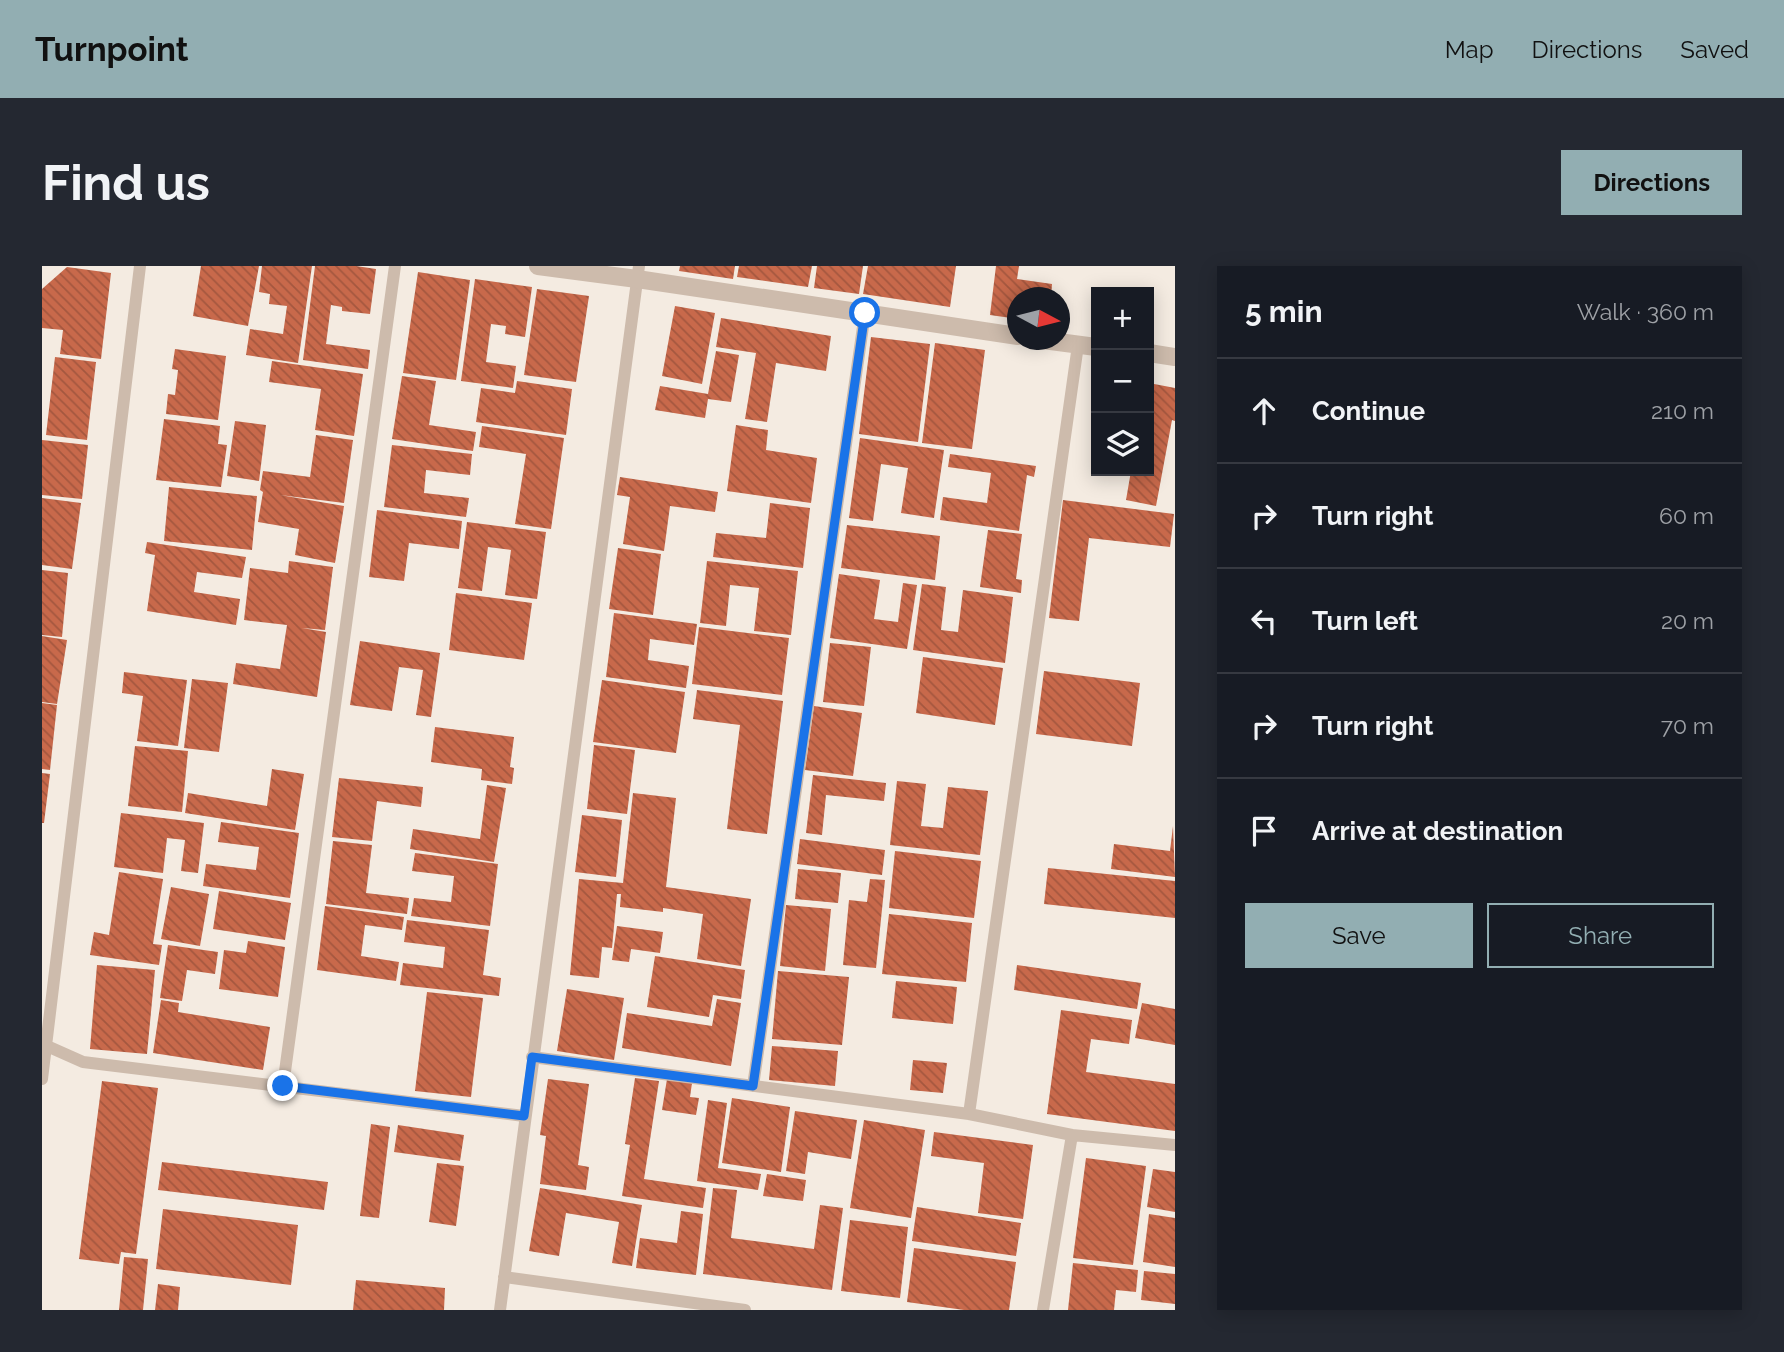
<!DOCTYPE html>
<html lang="en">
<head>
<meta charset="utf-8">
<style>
	body { margin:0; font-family:Raleway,sans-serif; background:#242831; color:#f1f3f6 }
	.controls { position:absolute; right:21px; top:21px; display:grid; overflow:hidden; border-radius:0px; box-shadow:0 4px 18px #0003 }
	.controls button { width:63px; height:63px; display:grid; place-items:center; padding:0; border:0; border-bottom:2px solid #363941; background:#171b24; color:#f1f3f6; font:35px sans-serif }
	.compass { position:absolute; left:965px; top:21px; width:63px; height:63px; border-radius:50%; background:#171b24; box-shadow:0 4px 18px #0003; rotate:97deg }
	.stop { position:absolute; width:21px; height:21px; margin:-16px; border:5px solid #1a73e8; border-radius:50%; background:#fff }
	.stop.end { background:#1a73e8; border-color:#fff; box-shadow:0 2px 7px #0008 }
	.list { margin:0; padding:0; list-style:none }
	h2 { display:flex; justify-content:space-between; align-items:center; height:91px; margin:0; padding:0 28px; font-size:30px }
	h2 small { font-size:23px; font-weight:400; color:#9ea1a6 }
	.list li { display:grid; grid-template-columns:46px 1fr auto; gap:21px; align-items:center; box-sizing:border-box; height:105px; padding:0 28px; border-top:2px solid #363941 }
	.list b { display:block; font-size:26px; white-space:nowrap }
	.list em { font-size:23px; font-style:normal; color:#9ea1a6 }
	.actions { display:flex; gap:14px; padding:21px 28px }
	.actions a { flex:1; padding:16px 0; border:2px solid #92aeb2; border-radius:0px; text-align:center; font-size:24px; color:#92aeb2 }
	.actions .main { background:#92aeb2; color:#111 }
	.icon { flex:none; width:38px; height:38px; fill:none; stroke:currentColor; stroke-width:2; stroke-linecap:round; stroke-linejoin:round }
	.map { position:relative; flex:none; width:1133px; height:1044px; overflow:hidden; border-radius:0px }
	header { display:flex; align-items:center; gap:42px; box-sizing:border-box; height:98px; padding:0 35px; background:#92aeb2; color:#111 }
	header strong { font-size:33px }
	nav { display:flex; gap:38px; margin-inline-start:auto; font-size:24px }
	.intro { display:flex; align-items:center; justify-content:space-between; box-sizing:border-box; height:168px; padding:0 42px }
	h1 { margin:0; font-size:49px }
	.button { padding:18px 32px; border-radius:0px; background:#92aeb2; color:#111; font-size:24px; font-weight:700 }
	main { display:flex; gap:42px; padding:0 42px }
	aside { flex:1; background:#171b24; border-radius:0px; box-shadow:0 4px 18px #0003 }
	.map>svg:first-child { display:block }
</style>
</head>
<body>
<header>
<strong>Turnpoint</strong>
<nav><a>Map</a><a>Directions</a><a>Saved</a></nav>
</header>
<div class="intro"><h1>Find us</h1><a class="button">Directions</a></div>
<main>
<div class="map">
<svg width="1133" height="1044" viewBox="0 0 1133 1044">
	<defs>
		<pattern id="building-back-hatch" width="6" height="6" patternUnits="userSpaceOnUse" patternTransform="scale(1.75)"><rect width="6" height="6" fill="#c8694b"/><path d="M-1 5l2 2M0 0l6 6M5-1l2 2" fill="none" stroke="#a4573f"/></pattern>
	</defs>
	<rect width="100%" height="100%" fill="#f4ebe1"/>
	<path fill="url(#building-back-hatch)" d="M159,0H217L206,60L151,50Z
		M220,0H270L256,97L204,89L208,63L241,68L245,40L227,38L228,28L217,26Z
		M273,0H314L334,3L328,48L300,45V41L289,39L284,78L328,84L326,103L261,94Z
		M638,0H693L691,13L637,5Z
		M697,0H770L766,21L695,11Z
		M775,0H821L817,28L772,22Z
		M826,0H914L908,41L821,28Z
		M954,0H977L975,13L1010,18L1009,32H976V53L948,49Z
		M25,1L69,7L59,93L18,88L21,64L0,62V23Z
		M376,6L428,14L414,114L361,107Z
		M433,13L490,21L483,71L463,68L464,60L449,58L444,96L474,100L471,122L419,115Z
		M495,23L547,30L534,116L482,109Z
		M633,40L673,47L660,118L620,110Z
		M679,52L789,70L784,105L734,97L725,156L703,153L714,87L674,81Z
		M829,71L888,78L876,176L817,168Z
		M893,77L943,84L930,183L880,177Z
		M133,83L184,90L176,154L124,148L126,128L133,129L136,104L130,103Z
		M674,85L697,89L689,136L666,133L663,152L613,144L618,120L666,128Z
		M13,91L54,96L45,174L4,169Z
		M230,95L321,108L312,170L273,164L279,123L227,116Z
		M360,110L394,115L387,159L434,166L431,185L350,173Z
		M475,115L530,123L524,169L434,156L439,122L473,127Z
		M1107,117L1133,122V155L1130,154L1114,240L1084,234L1089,205H1107Z
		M122,153L178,160L176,178L185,179L179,221L114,214Z
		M193,155L224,159L217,215L185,210Z
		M694,159L726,164L724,184L775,192L769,237L685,225Z
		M440,160L522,172L509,263L473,258L484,188L437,181Z
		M274,169L311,174L302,237L238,229L302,240L293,297L253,289L257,263L216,256L221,226L218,224L221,205L268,211Z
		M818,172L902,184L892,252L859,247L866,202L839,198L831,255L807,252Z
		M0,174L46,179L40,233L0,229Z
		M350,179L430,188L428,209L384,204L382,227L427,232L424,251L342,241Z
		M908,188L994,200L992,211L985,209L977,265L898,254L901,231L945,237L949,207L906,201Z
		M578,211L676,226L673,246L628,240L622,285L581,278L588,231L575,229Z
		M127,221L215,230L210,284L122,275Z
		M0,232L39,237L30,303L0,299Z
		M1021,234L1132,248L1128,281L1047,272L1037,355L1007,352Z
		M728,237L768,242L761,302L671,291L674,267L724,272Z
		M335,244L420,255L417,283L367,277L362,315L327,311Z
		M425,256L504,266L495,333L463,329L469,284L446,281L440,325L416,322Z
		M805,259L898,270L893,314L799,302Z
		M946,264L980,268L974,313L980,314L979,327L938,321Z
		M105,276L204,291L200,312L155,306L152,326L198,333L194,359L105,345L113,289L103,287Z
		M576,282L619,288L611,349L567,343Z
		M247,295L291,301L283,364L260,362L284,366L275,431L191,418L194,397L238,403L245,359L202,354L208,302L246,307Z
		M665,295L756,305L749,369L712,365L717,322L688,319L684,360L658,357Z
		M0,304L26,307L20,371L0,369Z
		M797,308L838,314L832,353L856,356L861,317L875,319L865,383L788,372Z
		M880,318L904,321L899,364L916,366L921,324L971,331L963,397L871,384Z
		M414,327L490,337L482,394L407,384Z
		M572,347L655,358L652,379L608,373L606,394L647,400L644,422L564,411Z
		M657,361L747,372L740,429L650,418Z
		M0,370L25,374L15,438L0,436Z
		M318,375L398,387L389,451L374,449L381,404L357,401L350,445L308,439Z
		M788,377L829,381L822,440L781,436Z
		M881,391L961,402L953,459L874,447Z
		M1002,405L1098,417L1090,480L994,468Z
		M82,406L145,414L136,480L95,475L101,430L80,427Z
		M150,413L186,417L177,486L142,482Z
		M560,414L643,426L634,487L551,476Z
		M655,424L741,435L725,568L685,563L698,459L651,453Z
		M0,437L15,439L8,504L0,503Z
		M772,440L820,447L811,510L763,504Z
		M393,461L472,471L468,501L472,502L470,518L439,514L440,503L389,496Z
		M552,479L593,484L585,548L545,543Z
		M93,480L146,485L140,546L86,540Z
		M230,503L262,508L253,564L143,547L146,527L225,540Z
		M0,507L8,508L2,557H0Z
		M771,509L844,517L842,535L784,529L780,569L764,567Z
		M297,512L381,521L379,541L335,535L330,575L290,571Z
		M855,515L884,518L879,560L901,562L906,521L946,525L938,589L848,579Z
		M445,519L464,522L452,596L368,583L371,563L438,573Z
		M591,527L634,532L624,621L709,633L699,700L655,693L661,648L621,642V646L578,641L579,628H575L570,682L560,681L557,712L528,709L537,613L581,617Z
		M79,547L162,557L156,607L139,605L143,574L125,572L121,607L72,601Z
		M540,549L580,554L574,611L533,606Z
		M179,556L257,567L248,632L161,620L164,598L214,604L217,581L176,576Z
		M1131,560L1133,611L1069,603L1072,578L1128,585Z
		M758,573L843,584L840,609L755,598Z
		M291,575L330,579L324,627L367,632L365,648L284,638Z
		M853,585L939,595L932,652L847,642Z
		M373,587L456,598L448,660L369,650L372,632L409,636L412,610L370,605Z
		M1006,602L1133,615V652L1002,638Z
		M756,603L799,607L796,637L753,633Z
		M77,606L121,613L111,678L120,679L117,699L48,689L52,666L67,669Z
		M828,613L843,614L834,702L801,699L807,634L825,636Z
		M129,621L167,628L158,680L119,673Z
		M177,625L249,637L243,674L171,663Z
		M744,639L789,643L783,705L738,700Z
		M283,640L362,651L360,664L323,659L319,690L357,696L354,715L275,704Z
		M847,648L930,657L924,716L840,708Z
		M365,654L447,664L441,709L459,712L457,730L358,719L361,697L401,702L403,681L362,676Z
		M575,660L621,666L618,687L589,683L587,696L570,694Z
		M206,675L243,681L236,731L177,723L182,684L204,687Z
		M126,679L176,686L173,708L145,704L140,735L118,732Z
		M613,690L703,704L699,733L671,729L667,751L605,741Z
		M55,699L113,704L105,788L48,783Z
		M975,699L1099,717L1095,743L972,724Z
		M736,705L807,711L800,779L730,773Z
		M854,715L915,721L911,758L850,752Z
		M525,723L582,732L572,794L515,785Z
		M385,726L441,732L429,831L373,825Z
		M675,733L699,737L689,800L580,782L585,747L670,760Z
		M119,734L137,737L136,746L228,761L221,804L111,787Z
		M1100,737L1133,743V779L1093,772Z
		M1019,744L1090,754L1087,778L1049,773L1044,806L1133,818V865L1005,848Z
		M730,780L796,785L793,820L727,814Z
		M871,794L905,797L901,827L868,824Z
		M593,812L617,815L602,913L664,922L661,942L580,930L588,879L583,878Z
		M506,813L547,818L536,899L547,901L544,924L498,918L504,870L498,869Z
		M625,813L650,817L648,831L657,832L654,849L620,844Z
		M60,815L116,822L94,988L79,986L77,998L37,993Z
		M690,832L748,841L739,906L680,897Z
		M666,834L685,837L676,902L719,908L716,924L655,915Z
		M753,845L815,854L809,893L766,886L763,908L744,905Z
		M822,854L883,864L869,952L808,942Z
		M329,858L348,861L337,952L318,950Z
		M356,859L422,869L418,895L352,886Z
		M892,866L991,879L981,953L936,947L942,897L889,890Z
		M1044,892L1104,900L1091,999L1031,992Z
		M120,896L286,916L282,944L116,924Z
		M395,897L422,900L414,960L387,956Z
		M1111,903L1133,906V946L1105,941Z
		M725,908L764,914L761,935L721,930Z
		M498,922L600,939L590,1000L570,997L577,956L524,947L517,990L487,985Z
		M671,922L695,924L689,972L772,983L778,939L801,942L790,1024L661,1008Z
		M875,941L979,957L974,990L870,975Z
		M121,943L256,959L249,1019L114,1003Z
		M639,945L661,948L654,1009L594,1002L598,972L635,977Z
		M1107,948L1133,952V1001L1101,996Z
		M808,954L866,961L858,1032L799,1025Z
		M872,982L974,996L967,1044H922L865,1036Z
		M82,991L106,993L101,1044H77Z
		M1031,997L1096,1004L1094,1026L1074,1024L1072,1044H1026Z
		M1102,1005L1133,1008V1038L1099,1034Z
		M314,1014L403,1022L402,1044H311Z
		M116,1018L138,1021L136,1044H113Z"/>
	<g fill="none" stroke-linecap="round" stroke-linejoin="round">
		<path stroke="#cdbbac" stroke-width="12" d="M5,780L41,796L482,850
			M490,791L927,848
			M0,813L98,0
			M241,820L353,0
			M711,820L823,47
			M1030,869L927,848L1036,79
			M462,1011L703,1044
			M458,1044L597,0
			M1001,1044L1030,869L1133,879"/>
		<path stroke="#cdbbac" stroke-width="18" d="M496,0L595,13L976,70
			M1001,74L1054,81
			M1107,87L1133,91"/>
	</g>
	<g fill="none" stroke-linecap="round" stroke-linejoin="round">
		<path stroke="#1a73e8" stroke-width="9" d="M241,820L482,850L490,791L711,820L823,47"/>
	</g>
</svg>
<div class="controls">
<button>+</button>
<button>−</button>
<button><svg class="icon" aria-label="layers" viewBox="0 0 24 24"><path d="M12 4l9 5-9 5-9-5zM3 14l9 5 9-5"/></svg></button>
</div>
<svg class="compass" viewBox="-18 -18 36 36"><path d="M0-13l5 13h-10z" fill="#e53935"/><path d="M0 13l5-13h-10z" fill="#9ea1a6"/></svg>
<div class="stop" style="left:823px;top:47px"></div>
<div class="stop end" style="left:241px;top:820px"></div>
</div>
<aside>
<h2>5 min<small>Walk · 360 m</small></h2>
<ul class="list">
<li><svg class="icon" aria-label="ahead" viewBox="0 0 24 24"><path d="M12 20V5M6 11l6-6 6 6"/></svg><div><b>Continue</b></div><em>210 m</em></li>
<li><svg class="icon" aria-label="right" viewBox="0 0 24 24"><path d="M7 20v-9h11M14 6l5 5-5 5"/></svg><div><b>Turn right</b></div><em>60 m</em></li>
<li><svg class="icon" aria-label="left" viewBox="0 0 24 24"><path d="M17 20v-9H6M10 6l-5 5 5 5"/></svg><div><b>Turn left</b></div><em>20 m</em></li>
<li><svg class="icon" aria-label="right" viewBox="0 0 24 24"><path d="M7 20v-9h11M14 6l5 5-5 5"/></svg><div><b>Turn right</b></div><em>70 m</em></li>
<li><svg class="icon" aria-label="arrive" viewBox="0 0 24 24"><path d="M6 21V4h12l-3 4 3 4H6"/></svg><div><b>Arrive at destination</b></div></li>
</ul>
<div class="actions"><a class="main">Save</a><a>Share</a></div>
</aside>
</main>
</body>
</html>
